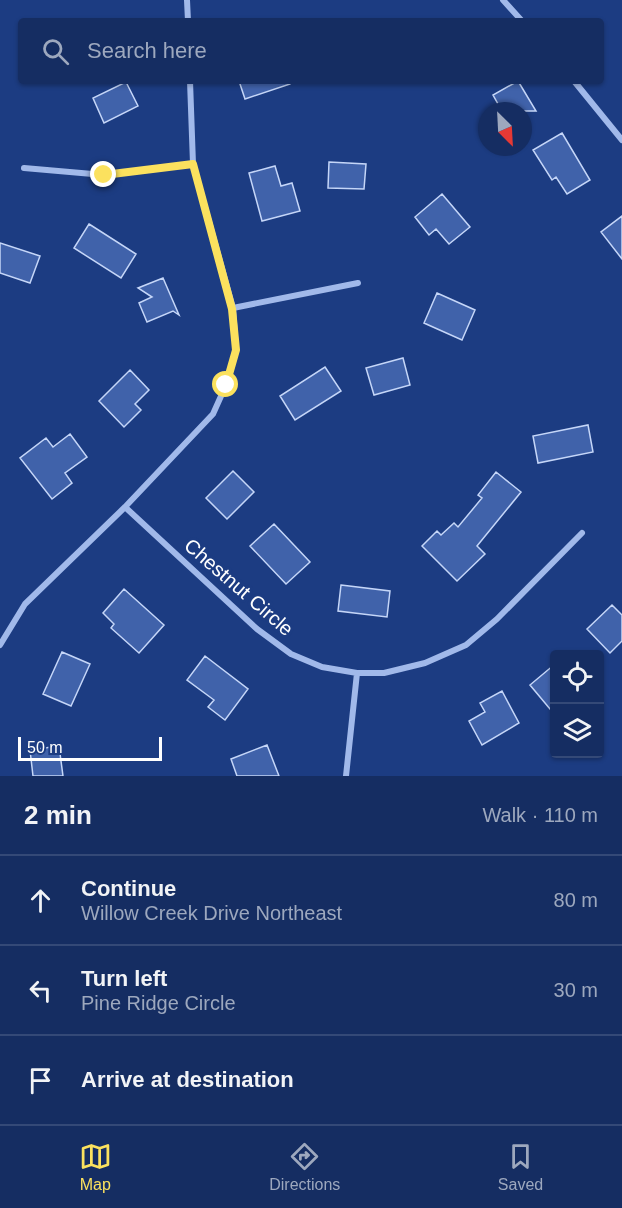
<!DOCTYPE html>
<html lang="en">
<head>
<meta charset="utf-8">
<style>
	body { margin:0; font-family:Arial,sans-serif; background:#1e3568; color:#f1f3f6 }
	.controls { position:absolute; right:18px; bottom:18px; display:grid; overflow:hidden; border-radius:6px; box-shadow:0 2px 4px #0004 }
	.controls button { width:54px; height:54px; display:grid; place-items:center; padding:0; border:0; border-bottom:2px solid #344977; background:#152d62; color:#f1f3f6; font:30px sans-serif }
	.compass { position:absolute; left:478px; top:102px; width:54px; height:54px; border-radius:50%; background:#152d62; box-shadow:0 2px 4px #0004; rotate:156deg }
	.scale { position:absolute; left:18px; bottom:15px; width:144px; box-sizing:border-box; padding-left:6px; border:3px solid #fff; border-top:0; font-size:16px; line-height:21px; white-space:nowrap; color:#fff; -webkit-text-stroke:4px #1c3c82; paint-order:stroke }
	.stop { position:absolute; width:18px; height:18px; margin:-14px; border:4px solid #fbe15e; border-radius:50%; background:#fff }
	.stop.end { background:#fbe15e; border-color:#fff; box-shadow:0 2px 6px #0008 }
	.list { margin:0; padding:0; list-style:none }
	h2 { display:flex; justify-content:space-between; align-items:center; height:78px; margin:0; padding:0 24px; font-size:26px }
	h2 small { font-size:20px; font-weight:400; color:#9da8be }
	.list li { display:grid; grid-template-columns:39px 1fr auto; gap:18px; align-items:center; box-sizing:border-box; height:90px; padding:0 24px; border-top:2px solid #344977 }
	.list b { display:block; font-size:22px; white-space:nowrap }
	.list p { margin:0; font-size:20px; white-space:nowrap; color:#9da8be }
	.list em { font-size:20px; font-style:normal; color:#9da8be }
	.icon { flex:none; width:33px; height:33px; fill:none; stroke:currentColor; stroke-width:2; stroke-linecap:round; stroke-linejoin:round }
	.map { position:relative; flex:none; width:622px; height:776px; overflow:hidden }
	.search { position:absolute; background:#152d62; box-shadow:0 2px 4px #0004; left:18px; right:18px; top:18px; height:66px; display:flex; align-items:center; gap:15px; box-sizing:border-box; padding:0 21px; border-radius:6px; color:#9da8be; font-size:22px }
	.sheet { height:348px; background:#152d62 }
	nav { display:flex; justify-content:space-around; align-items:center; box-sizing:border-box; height:84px; border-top:2px solid #344977; background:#152d62; font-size:16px; color:#9da8be }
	nav a { display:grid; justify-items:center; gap:3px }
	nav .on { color:#fbe15e }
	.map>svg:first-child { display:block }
</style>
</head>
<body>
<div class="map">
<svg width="622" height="776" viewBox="0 0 622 776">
	<rect width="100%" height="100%" fill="#1c3c82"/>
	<path fill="#4062aa" stroke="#c5d6f8" stroke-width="1.5" d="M239,81H290V84L245,99Z
		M518,81L536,111H502L493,95Z
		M126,82L138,106L104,123L93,98Z
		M562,133L590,180L567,194L556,177L552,180L533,150Z
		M329,162L366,164L364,189L328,188Z
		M275,166L281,186L292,183L300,211L262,221L249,173Z
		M442,194L470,227L449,244L436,229L429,235L415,217Z
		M622,216V259L601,232Z
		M89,224L136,254L121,278L74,248Z
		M0,243L40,256L30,283L0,273Z
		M163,278L179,315L173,311L147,322L139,303L152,297L138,288Z
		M437,293L475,310L462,340L424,323Z
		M403,358L410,385L374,395L366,368Z
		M325,367L341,391L295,420L280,396Z
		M130,370L149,390L135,404L141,410L124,427L99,401Z
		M588,425L593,452L538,463L533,436Z
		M70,434L87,457L65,473L72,483L52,499L20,458L46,438L53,447Z
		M233,471L254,492L227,519L206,498Z
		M496,472L521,492L477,546L485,554L457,581L422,546L437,531L441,535L454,523L458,527L482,498L478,495Z
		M274,524L310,562L286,584L250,546Z
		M341,585L390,591L387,617L338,611Z
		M124,589L164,625L139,653L111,628L114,624L103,613Z
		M612,605L622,615V641L610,653L587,629Z
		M62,652L90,664L71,706L43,694Z
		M205,656L248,689L225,720L208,707L214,700L187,680Z
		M555,664V715L530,685Z
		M502,691L519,723L482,745L469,721L485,712L480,703Z
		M267,745L279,776H237L231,759Z
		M59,746L63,776H33L30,750Z"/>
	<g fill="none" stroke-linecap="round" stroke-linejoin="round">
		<path stroke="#a1b9ea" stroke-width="6" d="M187,0L188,21
			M503,0L522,21
			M574,81L622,140
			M24,168L104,175L193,164
			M233,308L358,283
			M125,507L257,629L291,654L322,667L357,673H384L425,663L466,645L497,619L582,533
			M0,645L25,604L125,507L213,414L226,385L236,350L233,308L193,164L190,81
			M346,776L357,673"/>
	</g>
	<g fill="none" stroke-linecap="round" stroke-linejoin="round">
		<path stroke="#fbe15e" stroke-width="8" d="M104,175L193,164L232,309L236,350L226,385"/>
	</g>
	<g text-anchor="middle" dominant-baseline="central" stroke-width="6" stroke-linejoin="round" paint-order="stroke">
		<g font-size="20" fill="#fff" stroke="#1c3c82">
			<text transform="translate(239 587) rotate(41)">Chestnut Circle</text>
		</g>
	</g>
</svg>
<div class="controls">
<button><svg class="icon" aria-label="locate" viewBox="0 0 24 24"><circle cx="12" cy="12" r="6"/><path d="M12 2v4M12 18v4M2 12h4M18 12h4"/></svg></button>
<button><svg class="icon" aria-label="layers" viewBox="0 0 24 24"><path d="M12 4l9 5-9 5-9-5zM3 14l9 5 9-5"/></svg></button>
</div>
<svg class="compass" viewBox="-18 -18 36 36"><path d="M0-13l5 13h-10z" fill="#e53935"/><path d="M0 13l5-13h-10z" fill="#9da8be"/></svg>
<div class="scale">50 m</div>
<div class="stop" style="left:226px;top:385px"></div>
<div class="stop end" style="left:104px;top:175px"></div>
<div class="search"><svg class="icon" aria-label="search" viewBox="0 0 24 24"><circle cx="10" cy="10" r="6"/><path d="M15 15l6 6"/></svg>Search here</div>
</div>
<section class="sheet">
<h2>2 min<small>Walk · 110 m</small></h2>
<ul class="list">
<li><svg class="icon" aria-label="ahead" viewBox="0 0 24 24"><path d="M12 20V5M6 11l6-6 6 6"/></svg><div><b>Continue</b><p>Willow Creek Drive Northeast</p></div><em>80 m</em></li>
<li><svg class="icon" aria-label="left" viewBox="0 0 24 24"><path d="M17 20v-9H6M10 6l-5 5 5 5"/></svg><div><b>Turn left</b><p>Pine Ridge Circle</p></div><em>30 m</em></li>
<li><svg class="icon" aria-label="arrive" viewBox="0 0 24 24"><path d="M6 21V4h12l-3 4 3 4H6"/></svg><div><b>Arrive at destination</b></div></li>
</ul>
</section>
<nav>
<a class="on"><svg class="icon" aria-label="map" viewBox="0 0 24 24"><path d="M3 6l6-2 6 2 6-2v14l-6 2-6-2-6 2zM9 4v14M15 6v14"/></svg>Map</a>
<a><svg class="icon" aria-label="directions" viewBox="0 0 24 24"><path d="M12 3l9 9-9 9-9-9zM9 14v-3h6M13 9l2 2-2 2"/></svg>Directions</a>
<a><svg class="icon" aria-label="saved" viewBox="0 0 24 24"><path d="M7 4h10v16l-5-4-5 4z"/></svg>Saved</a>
</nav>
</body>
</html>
